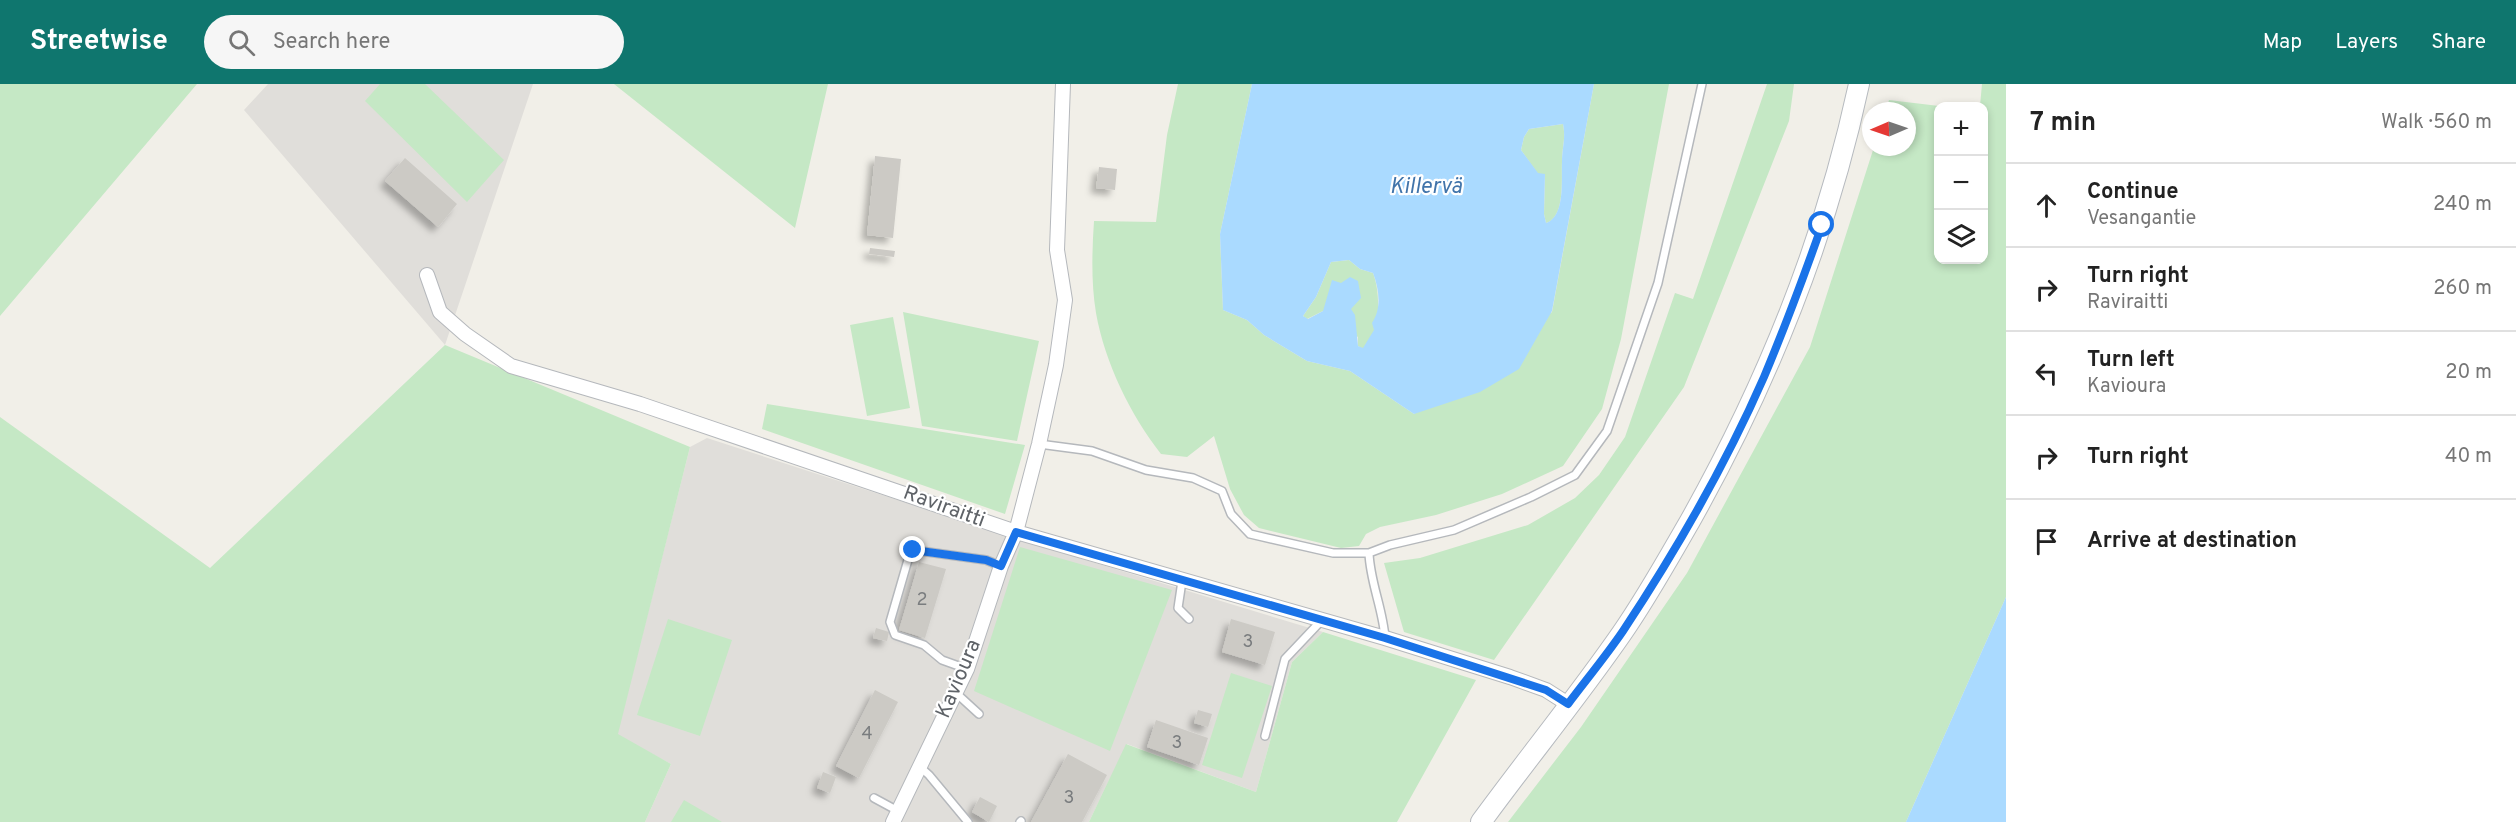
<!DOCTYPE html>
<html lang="en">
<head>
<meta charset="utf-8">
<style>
	body { margin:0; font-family:Overpass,sans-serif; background:#f6f6f6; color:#222 }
	.controls { position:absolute; right:18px; top:18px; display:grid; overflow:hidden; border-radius:12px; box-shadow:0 3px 9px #0003 }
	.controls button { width:54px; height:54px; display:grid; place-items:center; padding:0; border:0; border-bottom:2px solid #e0e0e0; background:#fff; color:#222; font:30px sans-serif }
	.compass { position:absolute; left:1862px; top:18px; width:54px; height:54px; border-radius:50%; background:#fff; box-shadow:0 3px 9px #0003; rotate:268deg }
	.stop { position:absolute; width:18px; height:18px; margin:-14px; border:4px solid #1a73e8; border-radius:50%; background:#fff }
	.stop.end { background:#1a73e8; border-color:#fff; box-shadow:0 2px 6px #0008 }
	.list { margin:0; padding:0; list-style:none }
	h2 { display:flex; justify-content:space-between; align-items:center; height:78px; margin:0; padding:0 24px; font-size:26px }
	h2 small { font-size:20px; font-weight:400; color:#767676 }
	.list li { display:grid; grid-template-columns:39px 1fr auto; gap:18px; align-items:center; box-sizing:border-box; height:84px; padding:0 24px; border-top:2px solid #e0e0e0 }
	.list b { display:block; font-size:22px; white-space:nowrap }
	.list p { margin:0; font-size:20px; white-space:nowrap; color:#767676 }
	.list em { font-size:20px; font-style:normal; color:#767676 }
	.icon { flex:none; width:33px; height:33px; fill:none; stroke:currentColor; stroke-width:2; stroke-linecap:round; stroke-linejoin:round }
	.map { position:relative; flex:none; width:2006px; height:738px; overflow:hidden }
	header { display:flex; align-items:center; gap:36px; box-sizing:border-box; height:84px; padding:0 30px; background:#0f766e; color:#fff }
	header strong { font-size:28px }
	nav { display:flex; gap:33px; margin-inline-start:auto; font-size:21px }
	.search { width:420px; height:54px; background:#f6f6f6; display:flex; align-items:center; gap:15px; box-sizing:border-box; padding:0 21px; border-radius:33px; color:#767676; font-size:22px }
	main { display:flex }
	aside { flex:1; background:#fff }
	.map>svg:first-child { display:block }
</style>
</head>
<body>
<header>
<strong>Streetwise</strong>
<div class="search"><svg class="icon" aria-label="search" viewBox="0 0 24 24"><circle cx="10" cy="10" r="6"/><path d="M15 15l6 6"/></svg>Search here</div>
<nav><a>Map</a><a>Layers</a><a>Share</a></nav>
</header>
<main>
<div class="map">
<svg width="2006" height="738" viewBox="0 0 2006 738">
	<defs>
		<filter id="shadow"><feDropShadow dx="-5.5" dy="5.5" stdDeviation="3" flood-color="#0004"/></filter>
	</defs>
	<rect width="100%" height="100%" fill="#f1efe8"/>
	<path fill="#e0deda" d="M268,0H533L445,261L244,26Z
		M707,354L1036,461L1323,548L1292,578L1256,708L1127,660L1089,738H645L671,680L617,651L690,363Z"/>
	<path fill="#c5e8c5" d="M0,0H197L0,232Z
		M380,0H425L504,76L467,118L365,17Z
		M614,0H828L795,144Z
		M1178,0H1252L1220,150L1223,226L1247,236L1264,251L1307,277L1350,287L1414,330L1552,228L1594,0H1669L1621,255L1602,325L1563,382L1502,410L1436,431L1380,443L1366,450L1359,462L1341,464L1259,444L1244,431L1230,405L1214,352L1187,373L1161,370C1130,330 1105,279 1096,229C1091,199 1092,167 1094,137L1156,138L1167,51Z
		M1767,0H1794L1789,37L1684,303L1494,576L1404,548L1384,479L1420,474L1528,441L1575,414L1599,391L1625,353L1675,209L1693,215Z
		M1982,0H2006V513L1906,738H1508L1581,643L1687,489L1810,263L1874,63H1907V27H1886L1889,16L1939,22L1938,176H1984V22H1980Z
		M1563,40C1566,55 1562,63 1562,78C1561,93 1566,133 1546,139L1544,130L1545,90H1538L1521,66L1524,53L1529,45Z
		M1349,176L1360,185L1373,189C1381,210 1381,248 1363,265L1358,262V253L1323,227L1307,235L1303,232L1316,213L1331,178Z
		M903,228L1039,257L1017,357L922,342Z
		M893,233L910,324L867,332L850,241Z
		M445,261L690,363L618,650L671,680L645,738H0V333L210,484Z
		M767,320L1025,361L1005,430L762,345Z
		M1020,463L1172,506L1110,667L974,607Z
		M668,535L732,556L700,652L637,631Z
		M1323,548L1476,596L1397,738H1089L1126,660L1256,708L1292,578Z
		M1231,589L1272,602L1242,694L1202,681Z
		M684,716L722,738H671Z"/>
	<path fill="#aadaff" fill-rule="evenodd" d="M1252,0H1594L1552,227L1519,285L1480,308L1414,330L1350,287L1307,277L1264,251L1247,236L1223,226L1220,150ZM1563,40C1566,55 1562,63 1562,78C1561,94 1566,132 1546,139L1544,130L1545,90L1538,89L1521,66L1524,53L1529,45ZM1349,176L1360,185L1373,189C1379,205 1382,224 1372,239L1374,246L1363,264L1358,262L1355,231L1351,225L1361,214L1358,197L1350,193L1341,199L1332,196L1323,227L1308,235L1303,232L1316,213L1331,178Z
		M2006,513V738H1906Z"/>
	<path fill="#cccac5" filter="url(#shadow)" d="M875,72L901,75L893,154L867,151Z
		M405,74L457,120L438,143L385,97Z
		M1099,83L1117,85L1115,106L1096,104Z
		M870,164L895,167L894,173L869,170Z
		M919,478L946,485L925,554L899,546Z
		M1231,535L1275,548L1265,581L1222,568Z
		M876,544L889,548L887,557L873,554Z
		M875,606L898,618L859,694L836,682Z
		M1198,626L1212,630L1208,643L1194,639Z
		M1156,636L1208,654L1199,681L1147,663Z
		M1068,670L1107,691L1082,738H1031Z
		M823,688L836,693L830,709L817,704Z
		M980,713L997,722L989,738L972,728Z"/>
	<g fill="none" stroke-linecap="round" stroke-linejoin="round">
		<defs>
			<path id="lane" d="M1039,360L1092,367L1146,386L1193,394L1222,407L1231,430L1250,450L1333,469H1369L1390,461L1454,446L1531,413L1575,391L1607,347L1658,199L1702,0
				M1369,469C1370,498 1383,525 1385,554
				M1182,497L1178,524L1189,535
				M967,585L942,576L924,561L895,551L890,538L910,469L913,466L986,476L1001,482
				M956,609L979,630
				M1265,652L1285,575L1321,537
				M919,682L929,691L968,738
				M874,714L898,727
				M1020,738L1021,737"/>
			<path id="street" d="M427,191L440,228L465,250L511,282L640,320L1016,448L1385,554L1510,593L1546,606L1568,620
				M893,738L967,585L1001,482L1016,448L1039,360L1056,281L1065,216L1057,166L1063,0"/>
			<path id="secondary" d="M1481,738C1527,675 1577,614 1622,549C1647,513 1668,475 1690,437C1767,300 1826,154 1859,0"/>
		</defs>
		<use href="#lane" stroke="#b5b8bc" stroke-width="10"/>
		<use href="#street" stroke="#b5b8bc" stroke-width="16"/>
		<use href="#secondary" stroke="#b6babf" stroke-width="22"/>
		<use href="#lane" stroke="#fff" stroke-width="7"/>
		<use href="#street" stroke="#fff" stroke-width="14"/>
		<use href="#secondary" stroke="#fff" stroke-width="20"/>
	</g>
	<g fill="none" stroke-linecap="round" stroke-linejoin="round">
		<path stroke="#1a73e8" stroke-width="8" d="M913,466L986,476L1001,482L1016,448L1385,554L1546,606L1568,620C1586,596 1606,572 1623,547C1676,467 1725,382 1764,293C1785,243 1804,192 1822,141"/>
	</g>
	<g text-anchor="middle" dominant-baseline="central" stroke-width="4.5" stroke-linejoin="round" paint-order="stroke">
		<g font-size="18" fill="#7a7d7f">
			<text x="922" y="516">2</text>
			<text x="1248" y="558">3</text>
			<text x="867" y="650">4</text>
			<text x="1177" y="659">3</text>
			<text x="1069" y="714">3</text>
		</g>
		<g font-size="21" fill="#5f6368" stroke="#fff">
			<text transform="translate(944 423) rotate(20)">Raviraitti</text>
			<text transform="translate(959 595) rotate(-67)">Kavioura</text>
		</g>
		<g font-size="22" font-style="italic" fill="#4174aa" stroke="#fff">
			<text x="1426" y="103">Killervä</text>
		</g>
	</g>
</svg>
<div class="controls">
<button>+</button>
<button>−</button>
<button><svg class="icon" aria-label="layers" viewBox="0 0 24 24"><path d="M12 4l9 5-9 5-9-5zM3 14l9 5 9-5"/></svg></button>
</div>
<svg class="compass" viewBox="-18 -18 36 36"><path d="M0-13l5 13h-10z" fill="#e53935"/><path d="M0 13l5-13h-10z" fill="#767676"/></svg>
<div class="stop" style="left:1822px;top:141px"></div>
<div class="stop end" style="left:913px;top:466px"></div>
</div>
<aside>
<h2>7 min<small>Walk · 560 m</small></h2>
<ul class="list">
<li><svg class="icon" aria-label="ahead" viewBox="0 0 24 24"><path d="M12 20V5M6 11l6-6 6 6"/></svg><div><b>Continue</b><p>Vesangantie</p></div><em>240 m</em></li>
<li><svg class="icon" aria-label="right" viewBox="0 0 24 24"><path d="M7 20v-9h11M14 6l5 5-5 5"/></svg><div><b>Turn right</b><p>Raviraitti</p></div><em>260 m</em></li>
<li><svg class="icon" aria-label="left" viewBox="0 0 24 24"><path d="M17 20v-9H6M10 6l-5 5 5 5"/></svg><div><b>Turn left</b><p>Kavioura</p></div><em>20 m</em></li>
<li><svg class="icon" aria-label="right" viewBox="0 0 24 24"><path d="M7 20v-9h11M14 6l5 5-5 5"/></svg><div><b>Turn right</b></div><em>40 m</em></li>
<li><svg class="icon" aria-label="arrive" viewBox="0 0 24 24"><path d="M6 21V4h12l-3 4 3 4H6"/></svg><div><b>Arrive at destination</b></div></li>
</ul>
</aside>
</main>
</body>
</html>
